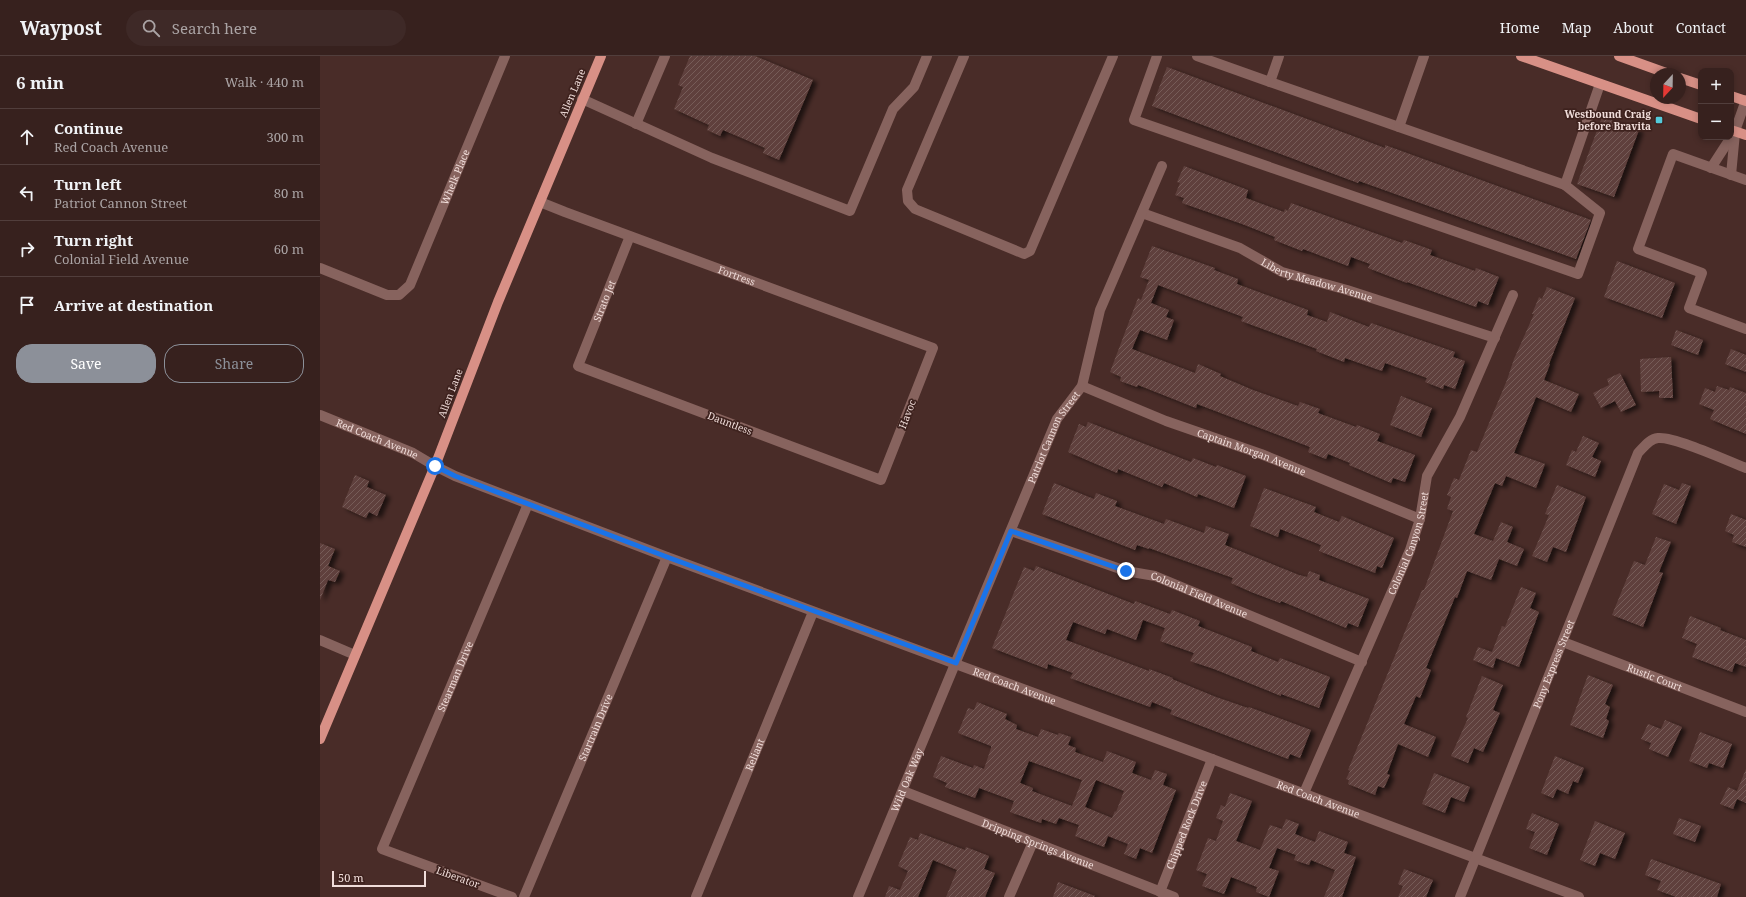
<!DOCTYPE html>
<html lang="en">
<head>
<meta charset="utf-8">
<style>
	body { margin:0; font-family:"Noto Serif",serif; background:#3e2927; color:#f1f3f6 }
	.controls { position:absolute; right:12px; top:12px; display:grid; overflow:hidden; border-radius:8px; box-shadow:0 2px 6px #0003 }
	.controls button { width:36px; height:36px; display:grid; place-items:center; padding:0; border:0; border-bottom:1px solid #513e3c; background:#37211e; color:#f1f3f6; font:20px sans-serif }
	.compass { position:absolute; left:1330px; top:12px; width:36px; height:36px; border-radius:50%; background:#37211e; box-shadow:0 2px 6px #0003; rotate:202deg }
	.scale { position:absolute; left:12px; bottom:10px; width:94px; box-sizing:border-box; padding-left:4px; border:2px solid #f0ddda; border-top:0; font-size:11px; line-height:14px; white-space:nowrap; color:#f0ddda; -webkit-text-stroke:3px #3e221e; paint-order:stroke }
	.stop { position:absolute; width:12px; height:12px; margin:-9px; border:3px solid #1a73e8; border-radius:50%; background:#fff }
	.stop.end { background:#1a73e8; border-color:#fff; box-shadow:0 1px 4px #0008 }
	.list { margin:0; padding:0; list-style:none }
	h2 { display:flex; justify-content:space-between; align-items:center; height:52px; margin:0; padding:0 16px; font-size:17px }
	h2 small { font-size:13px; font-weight:400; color:#aaa3a4 }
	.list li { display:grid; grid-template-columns:26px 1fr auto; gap:12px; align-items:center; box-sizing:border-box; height:56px; padding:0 16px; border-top:1px solid #513e3c }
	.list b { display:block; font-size:15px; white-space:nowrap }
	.list p { margin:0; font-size:13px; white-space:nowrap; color:#aaa3a4 }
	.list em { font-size:13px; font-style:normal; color:#aaa3a4 }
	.actions { display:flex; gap:8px; padding:12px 16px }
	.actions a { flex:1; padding:9px 0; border:1px solid #8c9099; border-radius:16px; text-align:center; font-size:14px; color:#8c9099 }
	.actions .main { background:#8c9099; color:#fff }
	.icon { flex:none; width:22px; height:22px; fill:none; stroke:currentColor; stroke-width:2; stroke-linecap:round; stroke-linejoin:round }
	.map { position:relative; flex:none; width:1426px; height:841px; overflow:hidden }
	header { display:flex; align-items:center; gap:24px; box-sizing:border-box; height:56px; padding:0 20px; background:#37211e; border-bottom:1px solid #513e3c }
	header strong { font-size:19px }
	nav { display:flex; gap:22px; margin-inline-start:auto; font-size:14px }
	.search { width:280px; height:36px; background:#3e2927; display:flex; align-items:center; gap:10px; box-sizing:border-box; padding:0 14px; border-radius:22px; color:#aaa3a4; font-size:15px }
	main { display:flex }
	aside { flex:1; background:#37211e }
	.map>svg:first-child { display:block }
</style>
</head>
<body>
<header>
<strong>Waypost</strong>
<div class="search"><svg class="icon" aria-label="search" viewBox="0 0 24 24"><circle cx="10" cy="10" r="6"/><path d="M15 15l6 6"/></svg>Search here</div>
<nav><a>Home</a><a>Map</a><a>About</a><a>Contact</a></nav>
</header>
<main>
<aside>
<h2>6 min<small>Walk · 440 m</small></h2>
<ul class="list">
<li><svg class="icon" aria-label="ahead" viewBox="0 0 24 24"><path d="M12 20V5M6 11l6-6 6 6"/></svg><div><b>Continue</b><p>Red Coach Avenue</p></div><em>300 m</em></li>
<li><svg class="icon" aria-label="left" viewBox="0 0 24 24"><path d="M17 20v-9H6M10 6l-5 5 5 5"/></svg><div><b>Turn left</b><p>Patriot Cannon Street</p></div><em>80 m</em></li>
<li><svg class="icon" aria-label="right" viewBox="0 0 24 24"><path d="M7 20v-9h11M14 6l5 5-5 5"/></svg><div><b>Turn right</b><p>Colonial Field Avenue</p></div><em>60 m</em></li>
<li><svg class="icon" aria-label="arrive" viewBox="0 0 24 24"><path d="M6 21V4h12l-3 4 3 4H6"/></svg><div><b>Arrive at destination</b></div></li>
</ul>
<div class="actions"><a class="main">Save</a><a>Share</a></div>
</aside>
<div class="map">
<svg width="1426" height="841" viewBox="0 0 1426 841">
	<defs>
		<pattern id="building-hatch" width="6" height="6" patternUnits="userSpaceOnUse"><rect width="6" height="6" fill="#5f413d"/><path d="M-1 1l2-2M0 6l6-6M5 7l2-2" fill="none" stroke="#765c58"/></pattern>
		<filter id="shadow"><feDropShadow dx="4.5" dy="2.5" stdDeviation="2" flood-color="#0009"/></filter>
	</defs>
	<rect width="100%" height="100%" fill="#492c28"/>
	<path fill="url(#building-hatch)" fill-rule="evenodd" filter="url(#shadow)" d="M370,0H435L493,24L459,104L443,97L445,92L403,74L400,80L387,74L389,69L354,53L363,31L358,29Z
		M847,11L1065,92V89L1271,164L1256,203L1039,125L1038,127L832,50Z
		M1282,61L1319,74L1294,141L1257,128Z
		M864,110L928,134L926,142L964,156L965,153L968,155L971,147L1082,187L1084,184L1112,194L1110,199L1155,215L1156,212L1179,221L1168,249L1158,245L1156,251L1087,226V227L1048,212L1050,208L1031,201L1028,210L983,193L982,195L954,184L955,181L922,168L862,147L864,142L855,139L860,127L857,126Z
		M832,190L895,212L894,214L918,223L917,228L988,254L987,259L1007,266L1010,256L1049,271L1051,267L1135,296L1133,301L1145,305L1135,333L1124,329L1123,333L1105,326L1107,322L1068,308L1065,307L1062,315L1025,302L1024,306L996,295L997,293L921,265L923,261L838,229L831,247L849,254L846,261L854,264L847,284L820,274L812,293L875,317L878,308L901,318L900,320L933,334L978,350L980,346L1000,353L998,357L1036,371L1037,369L1060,378L1057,385L1095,399L1085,426L1073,422L1071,427L1029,409L1030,407L1008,398L1006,403L988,396L990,391L877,348L876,352L818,329L817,331L800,325L801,321L790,316L818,242L821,244L829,224L820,221Z
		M1297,205L1355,227L1342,262L1284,241Z
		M1227,231L1255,242L1229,308H1230L1224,324L1259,338L1251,356L1216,341L1194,397L1225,408L1216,432L1186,420L1182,430L1175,427L1154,478L1173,485L1181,466L1193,471L1187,486L1204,493L1197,510L1179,503L1171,524L1147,515L1137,542L1135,541L1106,612L1111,614L1100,642L1096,640L1084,668L1116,681L1108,701L1078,688L1067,718L1070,719L1064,732L1058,730L1055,739L1028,728L1029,724L1026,723L1030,715L1028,714L1102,534H1104L1133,455L1127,453L1131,441L1127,439L1134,422L1139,424L1151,394L1157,396L1187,324L1194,303L1214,258H1212L1219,241L1222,243Z
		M1356,274L1383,284L1378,299L1351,289Z
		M1411,293L1426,299V316L1405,308Z
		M1351,301L1353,342H1339V335L1321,336L1320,303Z
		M1300,317L1316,349L1301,356L1295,345L1281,352L1273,337L1289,329L1287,323Z
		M1397,330L1409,334L1410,331L1426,337V378L1390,363L1394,354L1379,348L1385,332L1395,336Z
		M1081,340L1112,352L1101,381L1070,369Z
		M768,366L871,406L873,402L896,411L897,409L926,420L914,452L878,438L877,441L844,427L842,431L798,413L797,417L748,396L759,368L766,371Z
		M1263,380L1279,387L1272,401L1281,405L1275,421L1246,409L1252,394L1256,396Z
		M35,419L49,425L47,431L66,439L57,460L49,456L46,462L22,451Z
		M734,427L774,443L776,437L797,445L795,450L844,468L846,463L884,477L886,470L909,478L905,489L979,519L987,521L989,515L1000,519L999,524L1049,543L1038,571L1028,567L1026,572L961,545L960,547L931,536L911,527L913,522L829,492V493L817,489L815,494L722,458Z
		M1362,427L1371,430L1356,468L1332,458L1344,428L1359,434Z
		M1237,429L1266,441L1246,496L1233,491L1227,506L1212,500L1229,459L1225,458Z
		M944,432L996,451L994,456L1019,466L1022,460L1074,482L1062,512L1057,510L1055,517L999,495L1001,489L960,473L958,481L930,470Z
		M1411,458L1426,464V491L1412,486L1414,479L1405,475Z
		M1336,481L1351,486L1339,516L1343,517L1323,571L1292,559L1314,505L1325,509Z
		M0,487L15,493L8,510L20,515L15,526L8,524L0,544Z
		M716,510L814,548L815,545L850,558L852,554L880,565L878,570L932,591L931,595L958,606L960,602L1010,621L999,652L961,638V640L894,613L870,605L874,597L840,585L845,572L823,564L816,584L787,573L785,578L753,566L746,584L829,615V613L853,622L852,623L896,641L928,652L929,651L991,674L980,702L970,698L968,703L850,658L852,654L832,646L830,651L750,622L753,617L728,608L727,613L672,592L704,511L714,515Z
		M1201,531L1216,537L1210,552L1219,556L1199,611L1176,602L1173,612L1153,604L1158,591L1172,596L1182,570L1185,571Z
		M1370,560L1401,572L1400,574L1426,584V611L1415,607L1412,616L1372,601L1377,588L1362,582Z
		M1268,619L1293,629L1285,648L1290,651L1286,663L1289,665L1283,682L1250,669Z
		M1162,620L1183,629L1173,654L1180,657L1163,696L1154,692L1148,707L1131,700L1148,662L1146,661Z
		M657,646L687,658L685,663L697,669L696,673L718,681L721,673L738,679L739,677L751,681L748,689L756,692L755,696L783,706L787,695L795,698L816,706L812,717L831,724L835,714L847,718L843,729L856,734L832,797L820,792L816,803L804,798L808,788L788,780L784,791L755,780L759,769L739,762L736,768L722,763L721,767L690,756L694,745L659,732L655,742L625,731L627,727L613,721L621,700L653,712L654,709L664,713L671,692V690L638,677L648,652L654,654ZM709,705L762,724L752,750L712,735L713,732L700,727ZM776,724L804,735L796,756L795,755L792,762L765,751Z
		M1345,664L1362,671L1348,701L1329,693L1331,687L1321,683L1328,668L1341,673Z
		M1380,676L1412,688L1403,712L1389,707L1387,712L1369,705Z
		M1235,700L1264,712L1258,727L1253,725L1248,738L1237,733L1233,742L1221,737Z
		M1426,713V747L1417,743L1413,753L1400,748L1408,731L1417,735Z
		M1114,717L1150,731L1144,746L1131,741L1125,757L1102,748Z
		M910,737L932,745L916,785L940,794L950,769L962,773L966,763L979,768L975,778L995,786L999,775L1028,786L1024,797L1036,801L1022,841H1004L1015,814L991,804L989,809L974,804L976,799L957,792L949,812L959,815L949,841L936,836L937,831L911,821L904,838L882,830L887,818L876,814L888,782L896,785L903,765L896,762L901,749L905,751Z
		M1212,757L1239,768L1227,799L1209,792L1215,776L1206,773Z
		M1359,762L1381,770L1375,786L1353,778Z
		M1275,765L1305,777L1295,803L1280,797L1275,810L1260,804Z
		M600,777L645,794L646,791L669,800L664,813L675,817L665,841H626L637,814L613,804L598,841H565L569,830L580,834L588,815L578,810L590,781L598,784Z
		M1331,803L1401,828L1397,841H1356L1337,834L1341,825L1325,819Z
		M1084,813L1113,824L1106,841H1078L1083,830L1078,828Z
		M738,826L775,840L774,841H733Z"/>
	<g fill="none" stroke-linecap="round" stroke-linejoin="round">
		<g stroke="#87635e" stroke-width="10">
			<path d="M644,0L587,134L588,145L595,153L704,198L710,195L793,0"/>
			<path d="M837,0L814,64L1258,218L1280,157L1245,129L1280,28"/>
			<path d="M877,0L950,26L959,0"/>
			<path d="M950,26L1245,129"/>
			<path d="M262,43L392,102L530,155L573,53L594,31L607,0"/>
			<path d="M316,68L345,0"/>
			<path d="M1079,71L1104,0"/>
			<path d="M1391,112L1415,75L1426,44"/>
			<path d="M1411,119L1415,77"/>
			<path d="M1426,124L1353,98L1318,193L1382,217L1369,252L1426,273"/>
			<path id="s1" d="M220,146L245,156L613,292L561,424L258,310L310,180"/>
			<path id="s2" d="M822,157L920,192L962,216L1027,234L1175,282"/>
			<path id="s3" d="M0,212L67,239H79L90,229L185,0"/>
			<path id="s4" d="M762,330L846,365L941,398L1100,463"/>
			<path id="s5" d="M0,359L93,397L115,410L135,420L347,501L892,703L1259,841"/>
			<path id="s6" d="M691,475L806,515L835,520L1042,606"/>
			<path d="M0,584L35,599"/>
			<path id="s7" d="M1243,586L1426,656"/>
			<path id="s8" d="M583,735L854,841"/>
			<path id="s9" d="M984,737L1090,494L1100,463L1107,420L1140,361L1193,239"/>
			<path id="s10" d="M840,836L892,703"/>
			<path id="s11" d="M192,841L62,793L208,448"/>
			<path id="s12" d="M204,841L347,501"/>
			<path id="s13" d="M376,841L493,556"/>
			<path id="s14" d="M538,841L737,363L762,330L780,254L842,110"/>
			<path d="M689,841L713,786"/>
			<path id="s15" d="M1140,841L1318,397C1324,391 1329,383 1338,382C1354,380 1408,405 1426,412"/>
		</g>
		<path stroke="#d89086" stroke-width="10" d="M1201,0L1381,63
			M1299,0L1349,18
			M1360,22L1381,29
			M1411,40L1426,45
			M1411,74L1426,79
			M0,683L115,410L178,246L281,0"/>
	</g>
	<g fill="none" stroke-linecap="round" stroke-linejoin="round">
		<path stroke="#1a73e8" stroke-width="5" d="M115,410L135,420L347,501L636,607L691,475L806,515"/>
	</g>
	<rect fill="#53cbdb" stroke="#3e221e" stroke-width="1.5" x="1335" y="60" width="8" height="8" rx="2"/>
	<g text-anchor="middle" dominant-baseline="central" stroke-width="3.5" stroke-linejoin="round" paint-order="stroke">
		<g font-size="10" fill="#f0ddda" stroke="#3e221e">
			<text transform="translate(252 37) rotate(-67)">Allen Lane</text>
			<text stroke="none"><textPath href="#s3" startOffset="216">Whelk Place</textPath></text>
			<text stroke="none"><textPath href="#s1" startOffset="210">Fortress</textPath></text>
			<text stroke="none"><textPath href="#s2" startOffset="188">Liberty Meadow Avenue</textPath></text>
			<text stroke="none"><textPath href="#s1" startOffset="955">Strato Jet</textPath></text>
			<text transform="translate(130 337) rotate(-69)">Allen Lane</text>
			<text transform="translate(587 358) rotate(-69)">Havoc</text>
			<text transform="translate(410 367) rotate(21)">Dauntless</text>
			<text stroke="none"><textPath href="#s14" startOffset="500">Patriot Cannon Street</textPath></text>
			<text stroke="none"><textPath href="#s5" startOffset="62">Red Coach Avenue</textPath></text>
			<text stroke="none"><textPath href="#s4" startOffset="182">Captain Morgan Avenue</textPath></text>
			<text stroke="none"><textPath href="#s9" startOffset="271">Colonial Canyon Street</textPath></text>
			<text stroke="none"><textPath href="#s6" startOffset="199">Colonial Field Avenue</textPath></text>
			<text stroke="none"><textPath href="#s15" startOffset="251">Pony Express Street</textPath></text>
			<text stroke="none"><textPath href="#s11" startOffset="326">Stearman Drive</textPath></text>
			<text stroke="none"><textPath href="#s7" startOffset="98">Rustic Court</textPath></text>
			<text stroke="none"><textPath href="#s5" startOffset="746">Red Coach Avenue</textPath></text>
			<text stroke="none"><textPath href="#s12" startOffset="184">Startrain Drive</textPath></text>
			<text stroke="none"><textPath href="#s13" startOffset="154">Reliant</textPath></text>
			<text stroke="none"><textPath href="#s14" startOffset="127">Wild Oak Way</textPath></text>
			<text stroke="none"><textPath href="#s5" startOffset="1070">Red Coach Avenue</textPath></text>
			<text stroke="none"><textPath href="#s10" startOffset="72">Chipped Rock Drive</textPath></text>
			<text stroke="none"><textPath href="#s8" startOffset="145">Dripping Springs Avenue</textPath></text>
			<text transform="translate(138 821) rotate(20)">Liberator</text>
		</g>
		<g font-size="10" font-weight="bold" fill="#f0ddda" stroke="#3e221e" text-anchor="end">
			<text x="1331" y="58">Westbound Craig<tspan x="1331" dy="12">before Bravita</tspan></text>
		</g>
	</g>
</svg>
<div class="controls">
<button>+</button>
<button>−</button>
</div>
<svg class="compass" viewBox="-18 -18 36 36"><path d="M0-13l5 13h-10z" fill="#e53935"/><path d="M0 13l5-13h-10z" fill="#aaa3a4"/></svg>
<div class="scale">50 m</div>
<div class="stop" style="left:115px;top:410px"></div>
<div class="stop end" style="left:806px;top:515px"></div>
</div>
</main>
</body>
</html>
